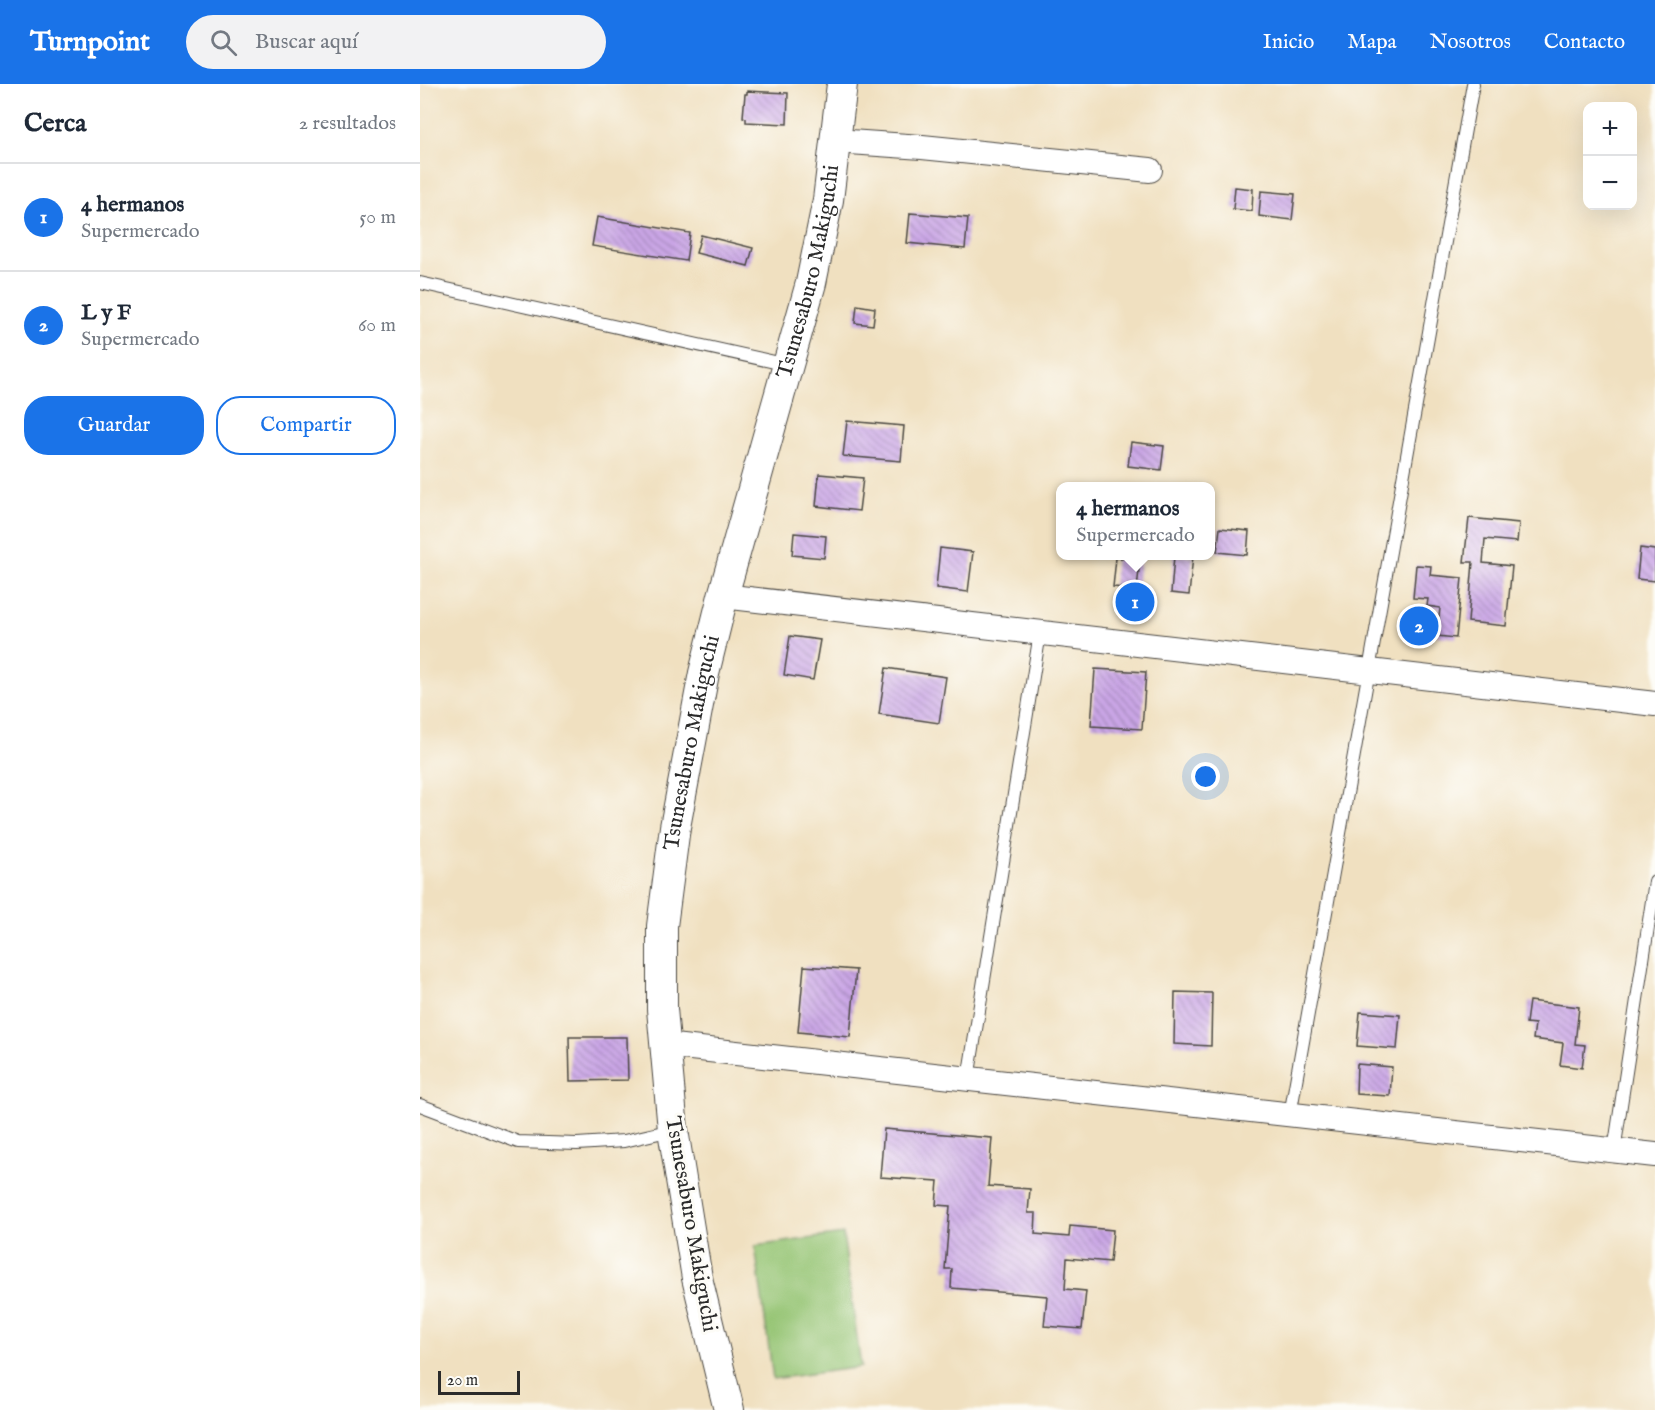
<!DOCTYPE html>
<html lang="es">
<head>
<meta charset="utf-8">
<style>
	body { margin:0; font-family:"IM FELL English",serif; background:#f2f2f3; color:#1f2937 }
	.controls { position:absolute; right:18px; top:18px; display:grid; overflow:hidden; border-radius:12px; box-shadow:0 6px 24px #0002 }
	.controls button { width:54px; height:54px; display:grid; place-items:center; padding:0; border:0; border-bottom:2px solid #e0e1e3; background:#fff; color:#1f2937; font:30px sans-serif }
	.scale { position:absolute; left:18px; bottom:15px; width:82px; box-sizing:border-box; padding-left:6px; border:3px solid #2b2b2b; border-top:0; font-size:16px; line-height:21px; white-space:nowrap; color:#2b2b2b; -webkit-text-stroke:4px #fdfcf7; paint-order:stroke }
	.you { position:absolute; left:786px; top:693px; width:21px; height:21px; margin:-15px; border:4px solid #fff; border-radius:50%; background:#1a73e8; box-shadow:0 0 0 9px #1a73e833 }
	.badge { display:grid; place-items:center; width:39px; height:39px; border-radius:50%; background:#1a73e8; color:#fff; font-size:20px; font-weight:700 }
	.pin { position:absolute; translate:-50% -50%; border:3px solid #fff; box-shadow:0 2px 6px #0006 }
	.popup { position:absolute; left:636px; top:398px; width:159px; height:78px; box-sizing:border-box; display:grid; place-content:center; border-radius:12px; background:#fff; filter:drop-shadow(0 2px 4px #0005); font-size:20px; white-space:nowrap; color:#747a83 }
	.popup b { font-size:22px; color:#1f2937 }
	.popup::after { content:''; position:absolute; left:50%; top:100%; margin-left:-12px; border:12px solid transparent; border-top-color:#fff }
	.list { margin:0; padding:0; list-style:none }
	h2 { display:flex; justify-content:space-between; align-items:center; height:78px; margin:0; padding:0 24px; font-size:26px }
	h2 small { font-size:20px; font-weight:400; color:#747a83 }
	.list li { display:grid; grid-template-columns:39px 1fr auto; gap:18px; align-items:center; box-sizing:border-box; height:108px; padding:0 24px; border-top:2px solid #e0e1e3 }
	.list b { display:block; font-size:22px; white-space:nowrap }
	.list p { margin:0; font-size:20px; white-space:nowrap; color:#747a83 }
	.list em { font-size:20px; font-style:normal; color:#747a83 }
	.actions { display:flex; gap:12px; padding:18px 24px }
	.actions a { flex:1; padding:14px 0; border:2px solid #1a73e8; border-radius:24px; text-align:center; font-size:21px; color:#1a73e8 }
	.actions .main { background:#1a73e8; color:#fff }
	.icon { flex:none; width:33px; height:33px; fill:none; stroke:currentColor; stroke-width:2; stroke-linecap:round; stroke-linejoin:round }
	.map { position:relative; flex:none; width:1235px; height:1326px; overflow:hidden }
	header { display:flex; align-items:center; gap:36px; box-sizing:border-box; height:84px; padding:0 30px; background:#1a73e8; color:#fff }
	header strong { font-size:28px }
	nav { display:flex; gap:33px; margin-inline-start:auto; font-size:21px }
	.search { width:420px; height:54px; background:#f2f2f3; display:flex; align-items:center; gap:15px; box-sizing:border-box; padding:0 21px; border-radius:33px; color:#747a83; font-size:22px }
	main { display:flex }
	aside { flex:1; background:#fff }
	.map>svg:first-child { display:block }
</style>
</head>
<body>
<header>
<strong>Turnpoint</strong>
<div class="search"><svg class="icon" aria-label="search" viewBox="0 0 24 24"><circle cx="10" cy="10" r="6"/><path d="M15 15l6 6"/></svg>Buscar aquí</div>
<nav><a>Inicio</a><a>Mapa</a><a>Nosotros</a><a>Contacto</a></nav>
</header>
<main>
<aside>
<h2>Cerca<small>2 resultados</small></h2>
<ul class="list">
<li><span class="badge">1</span><div><b>4 hermanos</b><p>Supermercado</p></div><em>50 m</em></li>
<li><span class="badge">2</span><div><b>L y F</b><p>Supermercado</p></div><em>60 m</em></li>
</ul>
<div class="actions"><a class="main">Guardar</a><a>Compartir</a></div>
</aside>
<div class="map">
<svg width="1235" height="1326" viewBox="0 0 1235 1326">
	<defs>
		<pattern id="building-back-hatch" width="6" height="6" patternUnits="userSpaceOnUse" patternTransform="scale(1.5)"><rect width="6" height="6" fill="#caa6e6"/><path d="M-1 5l2 2M0 0l6 6M5-1l2 2" fill="none" stroke="#a487bb"/></pattern>
	</defs>
	<rect width="100%" height="100%" fill="#fdfcf7"/>
	<filter id="ink" filterUnits="userSpaceOnUse"><feTurbulence type="fractalNoise" baseFrequency=".0167" numOctaves="2"/><feDisplacementMap in="SourceGraphic" scale="12" xChannelSelector="R" yChannelSelector="G"/><feConvolveMatrix kernelMatrix="1 2 1 2 8 2 1 2 1" color-interpolation-filters="sRGB"/></filter>
	<filter id="wash" filterUnits="userSpaceOnUse"><feTurbulence type="fractalNoise" baseFrequency=".008" numOctaves="4" result="noise"/><feDisplacementMap in="SourceGraphic" scale="24" xChannelSelector="R" yChannelSelector="G"/><feGaussianBlur stdDeviation="1.35" result="paint"/><feColorMatrix in="noise" values="0 0 0 0 0 0 0 0 0 0 0 0 0 0 0 0 0 1.4 0 .05"/><feComposite in="paint" operator="in"/></filter>
	<g filter="url(#wash)">
		<rect width="100%" height="100%" fill="#f0e0c0"/>
		<path fill="#96c575" stroke="#607850" stroke-width="1.5" d="M423,1150L441,1283L353,1295L335,1162Z"/>
		<g id="blocks">
			<path fill="url(#building-back-hatch)" d="M327,7L368,9L367,40L326,38V34L323,33L325,10H327Z
				M815,103L833,105L832,127L813,125Z
				M841,107L875,110L872,136L839,132Z
				M490,129L548,134L545,165L487,159Z
				M177,133L270,149L266,177L172,162Z
				M281,151L333,164L328,182L276,169Z
				M437,221L455,224L453,241L435,239Z
				M427,337L484,342L481,377L423,372Z
				M711,358L744,362L741,386L708,382Z
				M399,390L443,394L439,427L396,422Z
				M1049,434L1099,439L1097,458L1065,455L1063,479L1092,482L1086,542L1048,538L1053,478H1044Z
				M800,444L829,447L827,471L797,468Z
				M374,449L406,452L404,474L372,471Z
				M520,464L553,468L548,508L516,504Z
				M1220,464L1235,466V497L1217,495Z
				M754,472H773L769,511L751,509Z
				M696,474L720,476L717,505L693,503Z
				M996,481L1011,482L1010,491L1042,494L1036,554L1017,552L1020,524L1007,522L1008,515L993,514Z
				M703,511L720,513L718,529L702,527Z
				M370,552L400,556L393,596L364,591Z
				M466,584L526,593L519,639L459,630Z
				M675,585L726,588L722,645L671,642Z
				M384,882L436,886L430,953L378,948Z
				M755,908L792,909L791,962L754,960Z
				M1109,917L1159,923L1155,960L1165,961L1162,984L1140,981L1143,959L1113,955L1115,940L1106,939Z
				M940,928L980,931L977,965L937,962Z
				M149,953H207L208,996L150,997Z
				M937,980L972,983L970,1012L936,1010Z
				M464,1045L572,1054L568,1102L610,1105L608,1129H616L615,1150L649,1153L650,1142L693,1146L690,1178L647,1174L645,1205L666,1207L662,1245L624,1242L627,1212L531,1204L532,1185H525L530,1122L516,1121L518,1097L460,1093Z"/>
		</g>
	</g>
	<g filter="url(#ink)">
		<use href="#blocks" fill-opacity="0" stroke="#494641" stroke-width="1.5"/>
		<g fill="none" stroke-linecap="round" stroke-linejoin="round">
			<defs>
				<path id="service" d="M0,199L368,281
					M548,995L620,549
					M0,1021L98,1058L157,1060L204,1057L252,1046
					M870,1031L1053,0
					M1194,1067L1235,797"/>
				<path id="minor" d="M415,57L502,63L730,86
					M303,512L1235,620
					M244,961L1235,1071"/>
				<g id="tertiary">
					<path id="s1" d="M309,1326L277,1194L253,1046L242,925V842L255,743L284,589L303,512L391,199L408,116L422,0"/>
				</g>
			</defs>
			<use href="#service" stroke="#494641" stroke-width="14"/>
			<use href="#minor" stroke="#494641" stroke-width="26"/>
			<use href="#tertiary" stroke="#494641" stroke-width="32"/>
			<use href="#service" stroke="#fff" stroke-width="12"/>
			<use href="#minor" stroke="#fff" stroke-width="24"/>
			<use href="#tertiary" stroke="#fff" stroke-width="30"/>
		</g>
	</g>
	<g text-anchor="middle" dominant-baseline="central" stroke-width="6" stroke-linejoin="round" paint-order="stroke">
		<g font-size="22" fill="#2b2b2b" stroke="#fdfcf7">
			<text stroke="none"><textPath href="#s1" startOffset="1162">Tsunesaburo Makiguchi</textPath></text>
			<text stroke="none"><textPath href="#s1" startOffset="676">Tsunesaburo Makiguchi</textPath></text>
			<text transform="translate(271 1140) rotate(80)">Tsunesaburo Makiguchi</text>
		</g>
	</g>
</svg>
<div class="controls">
<button>+</button>
<button>−</button>
</div>
<div class="scale">20 m</div>
<div class="you"></div>
<div class="pin badge" style="left:715px;top:518px">1</div>
<div class="popup"><b>4 hermanos</b>Supermercado</div>
<div class="pin badge" style="left:999px;top:542px">2</div>
</div>
</main>
</body>
</html>
